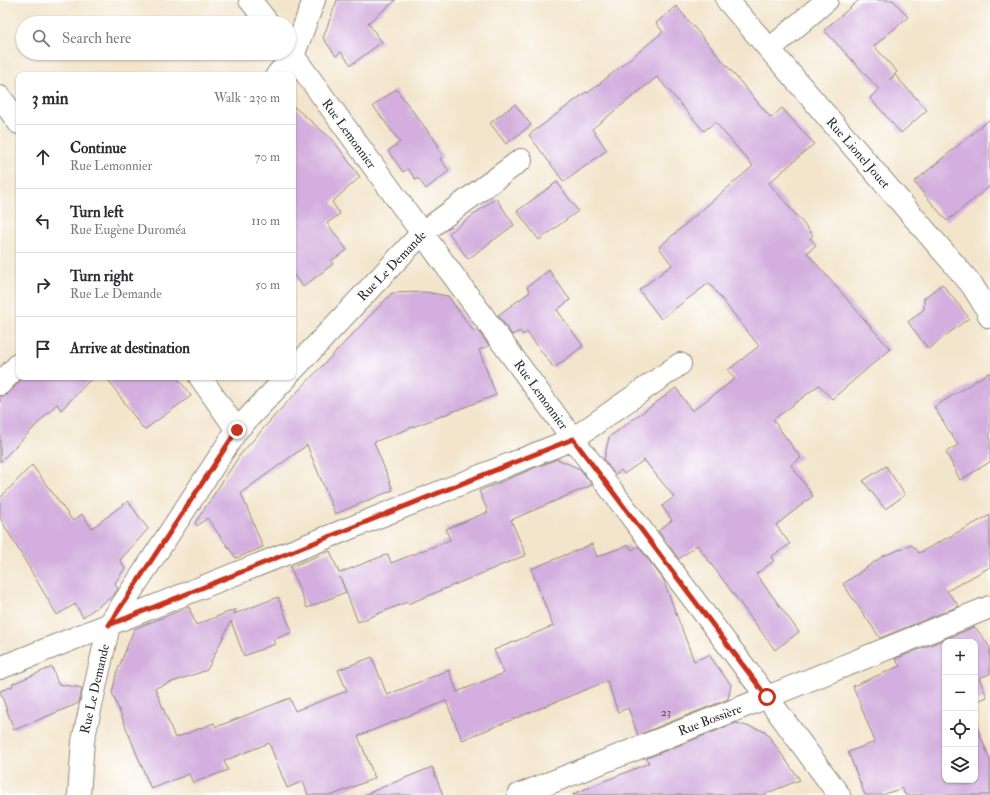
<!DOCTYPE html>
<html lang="en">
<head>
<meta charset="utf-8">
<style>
	body { margin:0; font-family:"IM FELL Double Pica",serif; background:#f7f7f7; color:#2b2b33 }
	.controls { position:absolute; right:12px; bottom:12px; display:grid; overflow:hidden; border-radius:8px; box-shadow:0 1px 3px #0004 }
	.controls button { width:36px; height:36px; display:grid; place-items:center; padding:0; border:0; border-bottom:1px solid #e1e1e2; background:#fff; color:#2b2b33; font:20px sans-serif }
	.stop { position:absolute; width:12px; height:12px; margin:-9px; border:3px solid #c8321e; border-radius:50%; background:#fff }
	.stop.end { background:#c8321e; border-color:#fff; box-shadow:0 1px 4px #0008 }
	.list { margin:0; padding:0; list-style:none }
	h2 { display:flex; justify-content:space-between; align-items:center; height:52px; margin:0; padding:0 16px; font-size:17px }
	h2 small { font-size:13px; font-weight:400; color:#7c7c81 }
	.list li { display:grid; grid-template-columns:26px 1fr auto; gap:12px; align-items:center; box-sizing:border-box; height:64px; padding:0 16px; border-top:1px solid #e1e1e2 }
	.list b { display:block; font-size:15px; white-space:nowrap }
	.list p { margin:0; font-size:13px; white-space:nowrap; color:#7c7c81 }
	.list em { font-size:13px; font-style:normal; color:#7c7c81 }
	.icon { flex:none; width:22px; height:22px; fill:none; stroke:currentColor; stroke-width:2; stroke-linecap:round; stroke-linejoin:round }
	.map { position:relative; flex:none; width:990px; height:795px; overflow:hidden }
	.search { position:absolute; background:#fff; box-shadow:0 1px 3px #0004; left:16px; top:16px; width:280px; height:44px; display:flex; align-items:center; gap:10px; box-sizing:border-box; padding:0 14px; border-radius:22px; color:#7c7c81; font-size:15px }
	.panel { position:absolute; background:#fff; box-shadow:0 1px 3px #0004; left:16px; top:72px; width:280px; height:308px; border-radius:8px }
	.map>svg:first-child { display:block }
</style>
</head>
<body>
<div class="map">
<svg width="990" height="795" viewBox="0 0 990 795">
	<rect width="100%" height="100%" fill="#fff"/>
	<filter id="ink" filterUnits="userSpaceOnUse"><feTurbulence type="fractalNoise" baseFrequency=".025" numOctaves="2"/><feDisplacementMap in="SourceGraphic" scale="8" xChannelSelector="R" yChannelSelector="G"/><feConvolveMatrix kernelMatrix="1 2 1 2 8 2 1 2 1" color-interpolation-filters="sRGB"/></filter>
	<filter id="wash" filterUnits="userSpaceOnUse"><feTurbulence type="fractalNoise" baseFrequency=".012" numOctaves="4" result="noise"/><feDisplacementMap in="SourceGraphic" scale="16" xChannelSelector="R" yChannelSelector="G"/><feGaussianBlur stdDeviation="0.9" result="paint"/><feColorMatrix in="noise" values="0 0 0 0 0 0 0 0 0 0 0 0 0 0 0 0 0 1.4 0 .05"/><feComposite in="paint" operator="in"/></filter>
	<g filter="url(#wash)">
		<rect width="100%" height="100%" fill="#f3e5cc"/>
		<g id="blocks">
			<path fill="#d3aede" d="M337,0H396L368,23L382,42L351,65L341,52L336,56L323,38Z
				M859,0H893L908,17L874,46L897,72L889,80L895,75L927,110L901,133L870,98L879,89L824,30Z
				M676,6L771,118L782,108L814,144L769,183L813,235L810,238L816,245L807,253L890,349L832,399L819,385L773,420L801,458L791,465L813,496L776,525L790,544L771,557L774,561L756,574L799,632L775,650L697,545L679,559L658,531L672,520L662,506L674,497L644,460L624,474L621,470L615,475L604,460L609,437L676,388L692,411L735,379L728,370L759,346L709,283L661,319L639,290L672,265L659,247L753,166L715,122L704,131L657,77L592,129L607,150L564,182L529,135L586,92L588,93L663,32L656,23Z
				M396,89L439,146L437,147L443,156L440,159L449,171L426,189L418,178L416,180L408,169L403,172L388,151L400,142L373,106Z
				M515,104L531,125L506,144L490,123Z
				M293,106L333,140L360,177L332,202L340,214L327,223L347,250L331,261L333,264L303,287L293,274Z
				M990,119V186L947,221L914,182Z
				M557,182L578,211L539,240L517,211Z
				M496,198L514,225L468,259L449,233Z
				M549,270L570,300L557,310L583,346L554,368L527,332L523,335L520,331L512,335L498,315L530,292L527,287Z
				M942,284L969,318L928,349L908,322L924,309V298Z
				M425,292L448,296L474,332L478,330L489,346L479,350L496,395L374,442L393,490L335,514L307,445L241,493L263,547L236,558L207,518L197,526L195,523L240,455L277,413L392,293Z
				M990,372V462L960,480L946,452L958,445L934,407Z
				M24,377H93L61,410L57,404L0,462V396H4L9,393Z
				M106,377H177L191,396L144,430Z
				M557,459L580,469L592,485L511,520L526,555L408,604L407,602L358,622L340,577L346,592L307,608L290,567L330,551L339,573L388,554L391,563L450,540L446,529L488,512L479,491Z
				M32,465L73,521L82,514L92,528L128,501L148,529L120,560L125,568L115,583L118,589L113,596L83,617L75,604L57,615L0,518V498Z
				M886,466L905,495L885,509L863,481Z
				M990,515V567L947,591L959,606L880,638L843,584L883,556L912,545L919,553Z
				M592,544L597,557L628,545L632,550L638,546L663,579L694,661L709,655L731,685L728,699L638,735L628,708L618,712L607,681L462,740L446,701L358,736L375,778L333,795H308L303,781L287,788L269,743L224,761L228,770L193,783L189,774L151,789L112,693L117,672L134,629L189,607L196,625L236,609L234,614L278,597L292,632L273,640L275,644L244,656L231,621L207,670L155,688L175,738L214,723L216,727L290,698L295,711L347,691L338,670L372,657L387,695L449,670L457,692L504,673L494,650L553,626L531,569Z
				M975,627L990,647V674L979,678L987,697L975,702V642H945V780H975V722L990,760V795H905L902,788L882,795H865L848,752L875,742L853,686L900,666L895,659Z
				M52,667L58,684L82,688L79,703L14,730L0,691L13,686L12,684Z
				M736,723L765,731L800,780L762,795H573V794L649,763L647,758Z
				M432,767L443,795H366V794Z"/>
		</g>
	</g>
	<g filter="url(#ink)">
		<use href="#blocks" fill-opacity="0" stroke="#8f887c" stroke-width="1"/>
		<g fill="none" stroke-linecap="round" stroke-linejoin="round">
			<defs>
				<path id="minor" d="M250,0L268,23
					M727,0L972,285L986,308L990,317
					M770,49L827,0
					M289,50L422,233L573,439L755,681L839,795
					M277,75L293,56L314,0
					M0,97L19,123
					M293,370L422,233L521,160
					M200,377L237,430
					M0,384L19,364
					M0,668L573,439L680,364
					M79,795L83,741L109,625L237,430L287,377
					M519,795L740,708L990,607"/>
			</defs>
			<use href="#minor" stroke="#8f887c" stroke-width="24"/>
			<use href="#minor" stroke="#fff" stroke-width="22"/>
		</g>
	</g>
	<g fill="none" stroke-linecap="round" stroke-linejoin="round" filter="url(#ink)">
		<path stroke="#c8321e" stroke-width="5" d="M237,430L109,625L573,439L767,697"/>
	</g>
	<g text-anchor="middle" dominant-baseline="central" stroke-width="3" stroke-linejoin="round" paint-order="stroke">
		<g font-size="11" fill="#554c58">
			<text x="666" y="712">23</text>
		</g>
		<g font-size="13" fill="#2b2b2b" stroke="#fff">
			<text transform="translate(349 134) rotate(54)">Rue Lemonnier</text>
			<text transform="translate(858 153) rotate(49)">Rue Lionel Jouet</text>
			<text transform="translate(392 266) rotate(-46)">Rue Le Demande</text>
			<text transform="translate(541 395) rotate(54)">Rue Lemonnier</text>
			<text transform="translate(95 689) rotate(-77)">Rue Le Demande</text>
			<text transform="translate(710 720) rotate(-21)">Rue Bossière</text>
		</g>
	</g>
</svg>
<div class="controls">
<button>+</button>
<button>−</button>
<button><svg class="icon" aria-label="locate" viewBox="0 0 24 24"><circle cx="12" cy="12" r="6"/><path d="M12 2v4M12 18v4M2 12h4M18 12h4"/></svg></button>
<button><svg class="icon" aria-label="layers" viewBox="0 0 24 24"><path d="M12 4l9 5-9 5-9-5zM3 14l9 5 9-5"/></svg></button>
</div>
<div class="stop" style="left:767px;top:697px"></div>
<div class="stop end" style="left:237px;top:430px"></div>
<div class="search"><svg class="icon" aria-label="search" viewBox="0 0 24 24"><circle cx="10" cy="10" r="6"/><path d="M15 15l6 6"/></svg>Search here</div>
<section class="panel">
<h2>3 min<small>Walk · 230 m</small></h2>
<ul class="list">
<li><svg class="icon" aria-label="ahead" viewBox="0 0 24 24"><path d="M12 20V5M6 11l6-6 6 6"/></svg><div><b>Continue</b><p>Rue Lemonnier</p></div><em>70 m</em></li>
<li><svg class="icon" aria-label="left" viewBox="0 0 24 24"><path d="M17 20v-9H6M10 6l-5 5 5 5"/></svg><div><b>Turn left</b><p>Rue Eugène Duroméa</p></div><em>110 m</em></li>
<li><svg class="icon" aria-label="right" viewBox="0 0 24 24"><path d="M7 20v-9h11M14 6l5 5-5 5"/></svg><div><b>Turn right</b><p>Rue Le Demande</p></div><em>50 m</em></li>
<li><svg class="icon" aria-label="arrive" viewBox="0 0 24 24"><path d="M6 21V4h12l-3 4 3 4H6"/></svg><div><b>Arrive at destination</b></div></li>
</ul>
</section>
</div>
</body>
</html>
